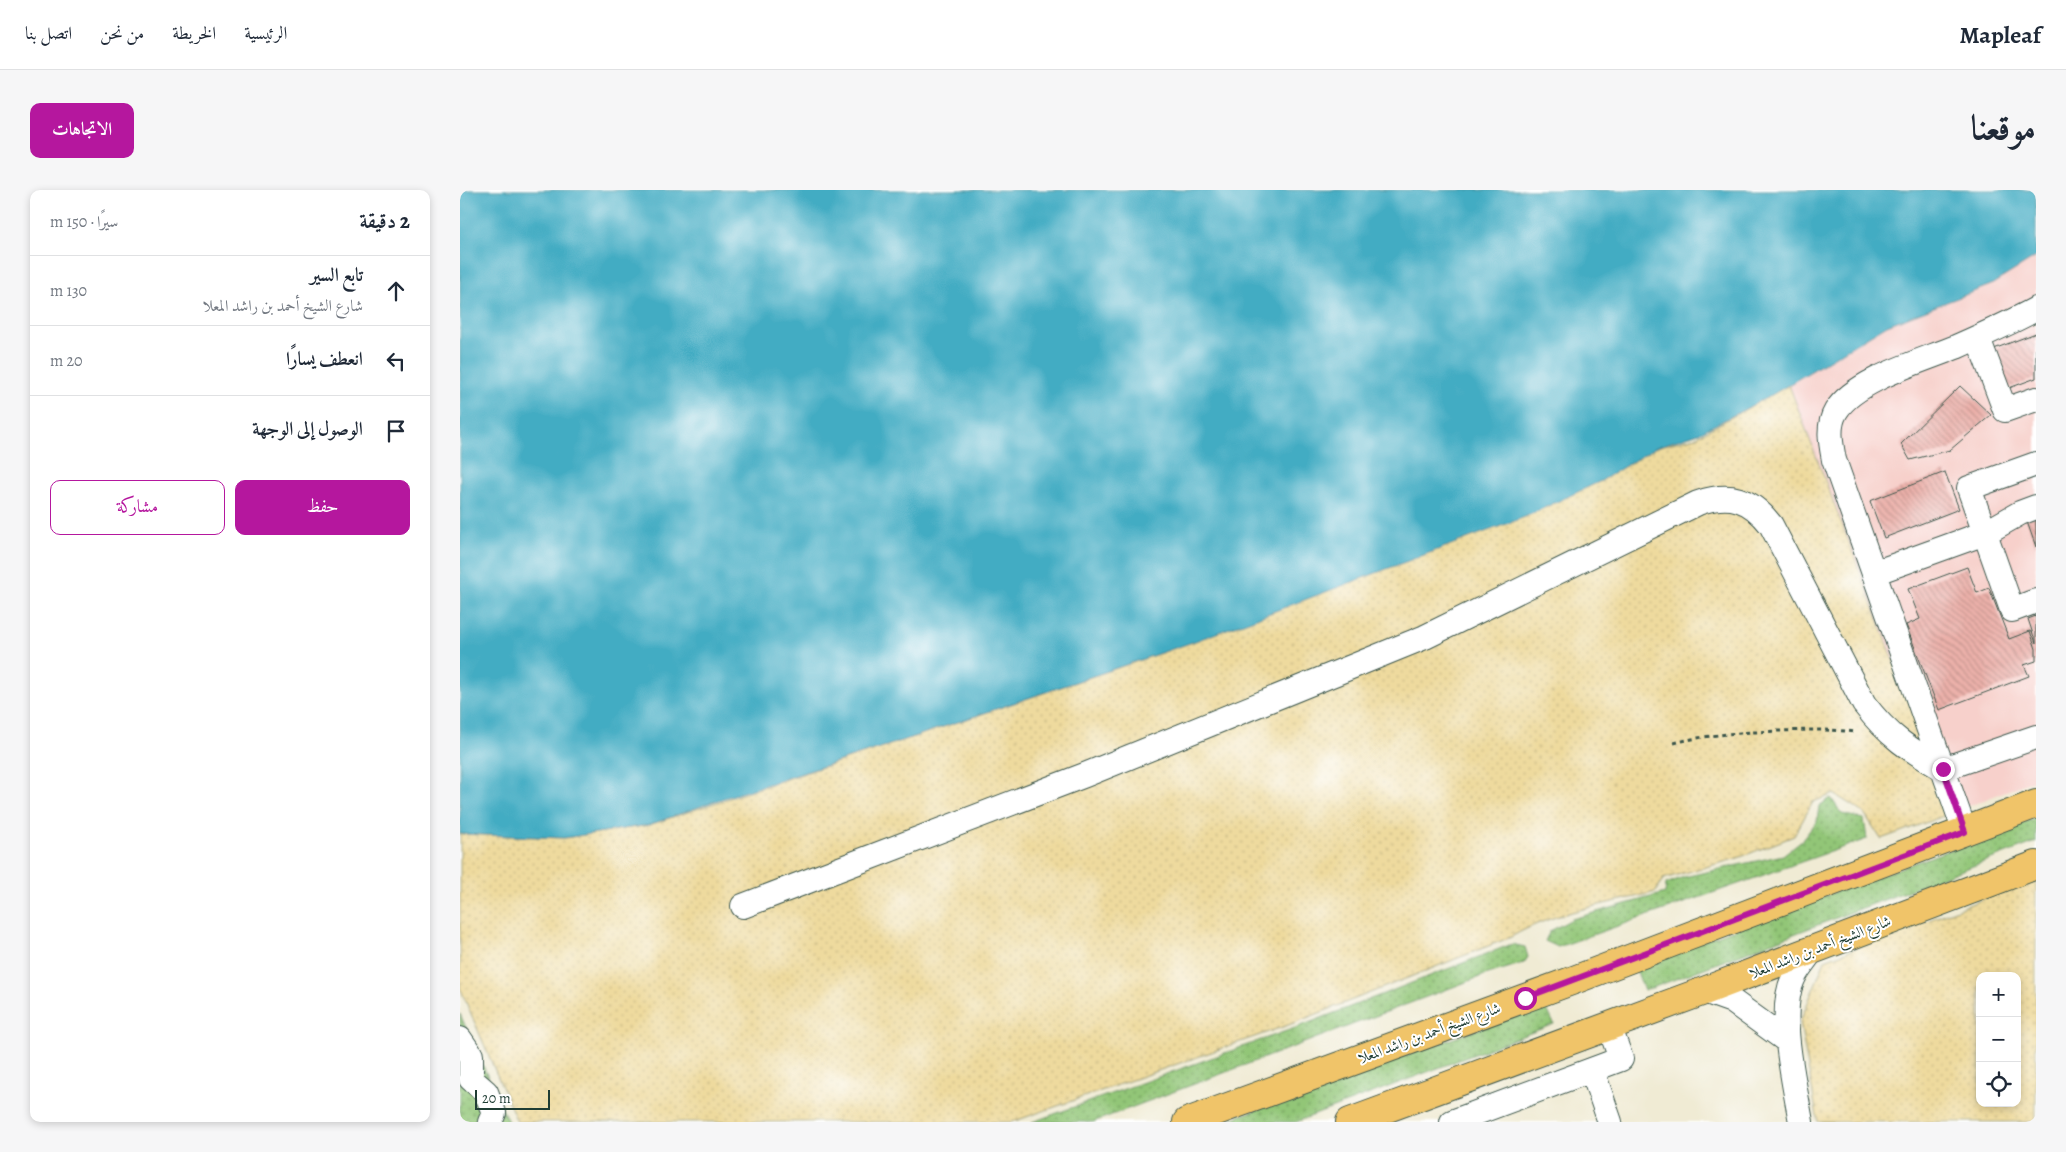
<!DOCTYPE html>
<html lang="ar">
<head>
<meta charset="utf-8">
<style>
	body { margin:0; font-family:Alegreya,Amiri,serif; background:#f6f6f7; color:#1f2937; direction:rtl }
	.controls { position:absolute; right:15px; bottom:15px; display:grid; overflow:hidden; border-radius:10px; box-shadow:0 2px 8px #0003 }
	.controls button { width:45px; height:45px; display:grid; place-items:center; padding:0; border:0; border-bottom:1px solid #e0e1e3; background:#fff; color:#1f2937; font:25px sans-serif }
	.scale { position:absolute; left:15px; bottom:12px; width:75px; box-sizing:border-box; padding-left:5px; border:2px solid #1f3d34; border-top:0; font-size:14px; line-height:18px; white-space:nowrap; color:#1f3d34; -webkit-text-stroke:4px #fff; paint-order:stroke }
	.stop { position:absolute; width:15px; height:15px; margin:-11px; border:4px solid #b5179e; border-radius:50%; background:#fff }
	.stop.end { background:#b5179e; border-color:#fff; box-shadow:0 1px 5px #0008 }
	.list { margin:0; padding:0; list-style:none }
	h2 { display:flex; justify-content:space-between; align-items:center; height:65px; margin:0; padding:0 20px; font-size:21px }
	h2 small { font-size:16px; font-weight:400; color:#747a83 }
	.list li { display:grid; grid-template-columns:32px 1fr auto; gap:15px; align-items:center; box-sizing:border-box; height:70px; padding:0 20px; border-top:1px solid #e0e1e3 }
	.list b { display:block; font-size:19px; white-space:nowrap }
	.list p { margin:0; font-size:16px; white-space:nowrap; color:#747a83 }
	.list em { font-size:16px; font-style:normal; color:#747a83 }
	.actions { display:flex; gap:10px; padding:15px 20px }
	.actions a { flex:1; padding:11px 0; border:1px solid #b5179e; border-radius:10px; text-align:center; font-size:18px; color:#b5179e }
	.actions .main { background:#b5179e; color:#fff }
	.icon { flex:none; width:28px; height:28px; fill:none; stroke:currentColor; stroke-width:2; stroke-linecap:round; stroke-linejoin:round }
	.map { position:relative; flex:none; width:1576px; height:932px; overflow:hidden; direction:ltr; border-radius:10px }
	header { display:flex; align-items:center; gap:30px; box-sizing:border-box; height:70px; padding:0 25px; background:#fff; border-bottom:1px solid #e0e1e3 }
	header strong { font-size:24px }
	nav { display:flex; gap:28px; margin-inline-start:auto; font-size:18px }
	.intro { display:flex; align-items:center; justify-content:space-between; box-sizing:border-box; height:120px; padding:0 30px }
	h1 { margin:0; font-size:35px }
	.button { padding:12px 22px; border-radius:10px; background:#b5179e; color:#fff; font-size:18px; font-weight:700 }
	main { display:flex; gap:30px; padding:0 30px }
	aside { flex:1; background:#fff; border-radius:10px; box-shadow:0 2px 8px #0003 }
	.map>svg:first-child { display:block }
</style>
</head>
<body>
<header>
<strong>Mapleaf</strong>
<nav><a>الرئيسية</a><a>الخريطة</a><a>من نحن</a><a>اتصل بنا</a></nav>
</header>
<div class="intro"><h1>موقعنا</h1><a class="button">الاتجاهات</a></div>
<main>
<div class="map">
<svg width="1576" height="932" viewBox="0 0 1576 932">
	<defs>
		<pattern id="sand-dots" width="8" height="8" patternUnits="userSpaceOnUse" patternTransform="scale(1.25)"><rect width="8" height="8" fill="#eeda9e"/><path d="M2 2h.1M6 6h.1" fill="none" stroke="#ccbc89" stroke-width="1.8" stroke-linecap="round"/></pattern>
		<pattern id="park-dots" width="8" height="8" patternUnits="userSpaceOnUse" patternTransform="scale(1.25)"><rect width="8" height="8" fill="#92c677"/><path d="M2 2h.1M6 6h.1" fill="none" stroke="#77a262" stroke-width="1.8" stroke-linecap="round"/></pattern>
		<pattern id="building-back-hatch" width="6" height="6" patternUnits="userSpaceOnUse" patternTransform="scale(1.25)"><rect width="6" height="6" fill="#ecb1aa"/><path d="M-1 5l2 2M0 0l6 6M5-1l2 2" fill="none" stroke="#bf918b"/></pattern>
	</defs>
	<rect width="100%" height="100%" fill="#fff"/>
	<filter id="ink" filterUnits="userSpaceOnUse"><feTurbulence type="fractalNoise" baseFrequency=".02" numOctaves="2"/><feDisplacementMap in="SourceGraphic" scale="10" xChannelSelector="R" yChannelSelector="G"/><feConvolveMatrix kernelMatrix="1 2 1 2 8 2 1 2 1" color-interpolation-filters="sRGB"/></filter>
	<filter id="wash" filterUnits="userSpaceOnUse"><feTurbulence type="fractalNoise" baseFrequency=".0096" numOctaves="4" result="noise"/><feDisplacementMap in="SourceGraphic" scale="20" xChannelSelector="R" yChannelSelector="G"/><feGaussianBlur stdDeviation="1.12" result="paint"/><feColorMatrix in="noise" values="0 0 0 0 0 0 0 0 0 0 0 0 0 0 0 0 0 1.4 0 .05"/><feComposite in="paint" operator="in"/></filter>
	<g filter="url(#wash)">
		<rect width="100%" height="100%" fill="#f0ebd4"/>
		<path fill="#f7d0cb" d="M1576,67V589L1492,623L1329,195L1427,135L1531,95Z"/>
		<path fill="url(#sand-dots)" stroke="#868c69" fill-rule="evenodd" d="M1329,195L1492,623L1421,649L1404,623L1374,604L1353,612L1334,646L1278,668L1203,689L1196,702C1148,714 1095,721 1051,747L834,833L552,932H57L0,798V644L104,648L189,635L504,530L704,462L988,355L1141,291L1196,257L1236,247Z
			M1576,691V932H1358L1340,832L1365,770L1534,705ZM1520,786H1557V913H1520Z"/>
		<path fill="url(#park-dots)" stroke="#588256" d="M1371,608L1382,624L1404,629L1407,649L1098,757L1085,751L1090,741L1112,729L1205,703L1206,694L1224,687L1323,665L1343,649L1357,631L1359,616Z
			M1576,628V652L1184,801L1175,776Z
			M1052,754L1065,757L1068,767L1064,773L1025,785L633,932H572L846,834Z
			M1085,815L1094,834L836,932H763Z
			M0,824L48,932H0Z"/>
		<path fill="#43acc3" stroke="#31747c" d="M0,0H1576V67L1531,95L1427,135L1310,206L1239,243L1196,257L1141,291L1065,327L730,453L445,550L258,610L189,635L104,648L0,644Z"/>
		<g id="blocks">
			<path fill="url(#building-back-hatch)" d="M1576,143V188L1541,201L1526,162Z
				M1500,196L1531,225L1490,260L1450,270L1441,254Z
				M1485,282L1499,319L1424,348L1410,311Z
				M1576,326V357L1566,329Z
				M1507,377L1517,403L1529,398L1549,449L1570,441L1576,459V471L1564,475L1569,486L1479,520L1446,435L1460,429L1448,399Z
				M1576,426V453L1568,429Z"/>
		</g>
	</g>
	<g filter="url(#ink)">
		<use href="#blocks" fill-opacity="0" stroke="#3e574c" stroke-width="1"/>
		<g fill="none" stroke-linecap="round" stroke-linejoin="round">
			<defs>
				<path id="minor" d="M1518,148L1545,220L1576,209
					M1576,274L1509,298L1552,420L1576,411
					M1414,383L1525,343L1560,323L1576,317
					M1505,642L1374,270C1371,254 1367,236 1376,221C1395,190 1462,171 1496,157C1523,145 1550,133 1576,119
					M283,716L625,585L965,447L1238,313C1270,302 1290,308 1311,335L1404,514C1429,547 1449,559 1483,579L1576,547
					M1244,801L1272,811L1327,851
					M0,849L11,865V889L26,902L34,923L30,932
					M1132,880L1150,932
					M992,932L1161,869L1149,835
					M1341,932C1335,896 1317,823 1333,789C1337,779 1346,770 1352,760"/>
				<path id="major" d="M727,932L1114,790L1576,614
					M890,932L1244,801L1576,675"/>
			</defs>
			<use href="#minor" stroke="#3e574c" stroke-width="26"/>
			<use href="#major" stroke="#3e574c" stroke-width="30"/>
			<path stroke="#3e574c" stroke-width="3" stroke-dasharray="4 4" stroke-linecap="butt" d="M1214,553C1250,544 1285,542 1321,541C1346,540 1370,539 1395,542"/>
			<use href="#minor" stroke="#fff" stroke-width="24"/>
			<use href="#major" stroke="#f0c469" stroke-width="28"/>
		</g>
	</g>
	<g fill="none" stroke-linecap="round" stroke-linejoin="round" filter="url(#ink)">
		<path stroke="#b5179e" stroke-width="6" d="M1065,808L1505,642L1483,579"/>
	</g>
	<g text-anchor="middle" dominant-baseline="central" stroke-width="4" stroke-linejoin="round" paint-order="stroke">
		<g font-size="15" fill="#1f3d34" stroke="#fff">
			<text transform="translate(1360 757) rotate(-21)">شارع الشيخ أحمد بن راشد المعلا</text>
			<text transform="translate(969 843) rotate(-20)">شارع الشيخ أحمد بن راشد المعلا</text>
		</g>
	</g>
</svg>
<div class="controls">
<button>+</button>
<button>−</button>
<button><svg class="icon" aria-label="locate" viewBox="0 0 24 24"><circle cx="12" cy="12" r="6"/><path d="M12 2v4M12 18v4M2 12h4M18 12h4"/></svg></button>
</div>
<div class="scale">20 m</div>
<div class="stop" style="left:1065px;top:808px"></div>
<div class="stop end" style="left:1483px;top:579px"></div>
</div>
<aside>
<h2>2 دقيقة<small>سيرًا · 150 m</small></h2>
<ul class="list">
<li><svg class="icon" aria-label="ahead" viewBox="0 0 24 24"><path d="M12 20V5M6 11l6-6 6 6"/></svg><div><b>تابع السير</b><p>شارع الشيخ أحمد بن راشد المعلا</p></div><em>130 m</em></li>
<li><svg class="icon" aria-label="left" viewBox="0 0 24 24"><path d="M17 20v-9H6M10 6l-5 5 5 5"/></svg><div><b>انعطف يسارًا</b></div><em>20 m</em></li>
<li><svg class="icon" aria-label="arrive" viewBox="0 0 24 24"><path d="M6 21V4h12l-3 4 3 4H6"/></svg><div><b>الوصول إلى الوجهة</b></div></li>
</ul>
<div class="actions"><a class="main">حفظ</a><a>مشاركة</a></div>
</aside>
</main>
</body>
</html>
